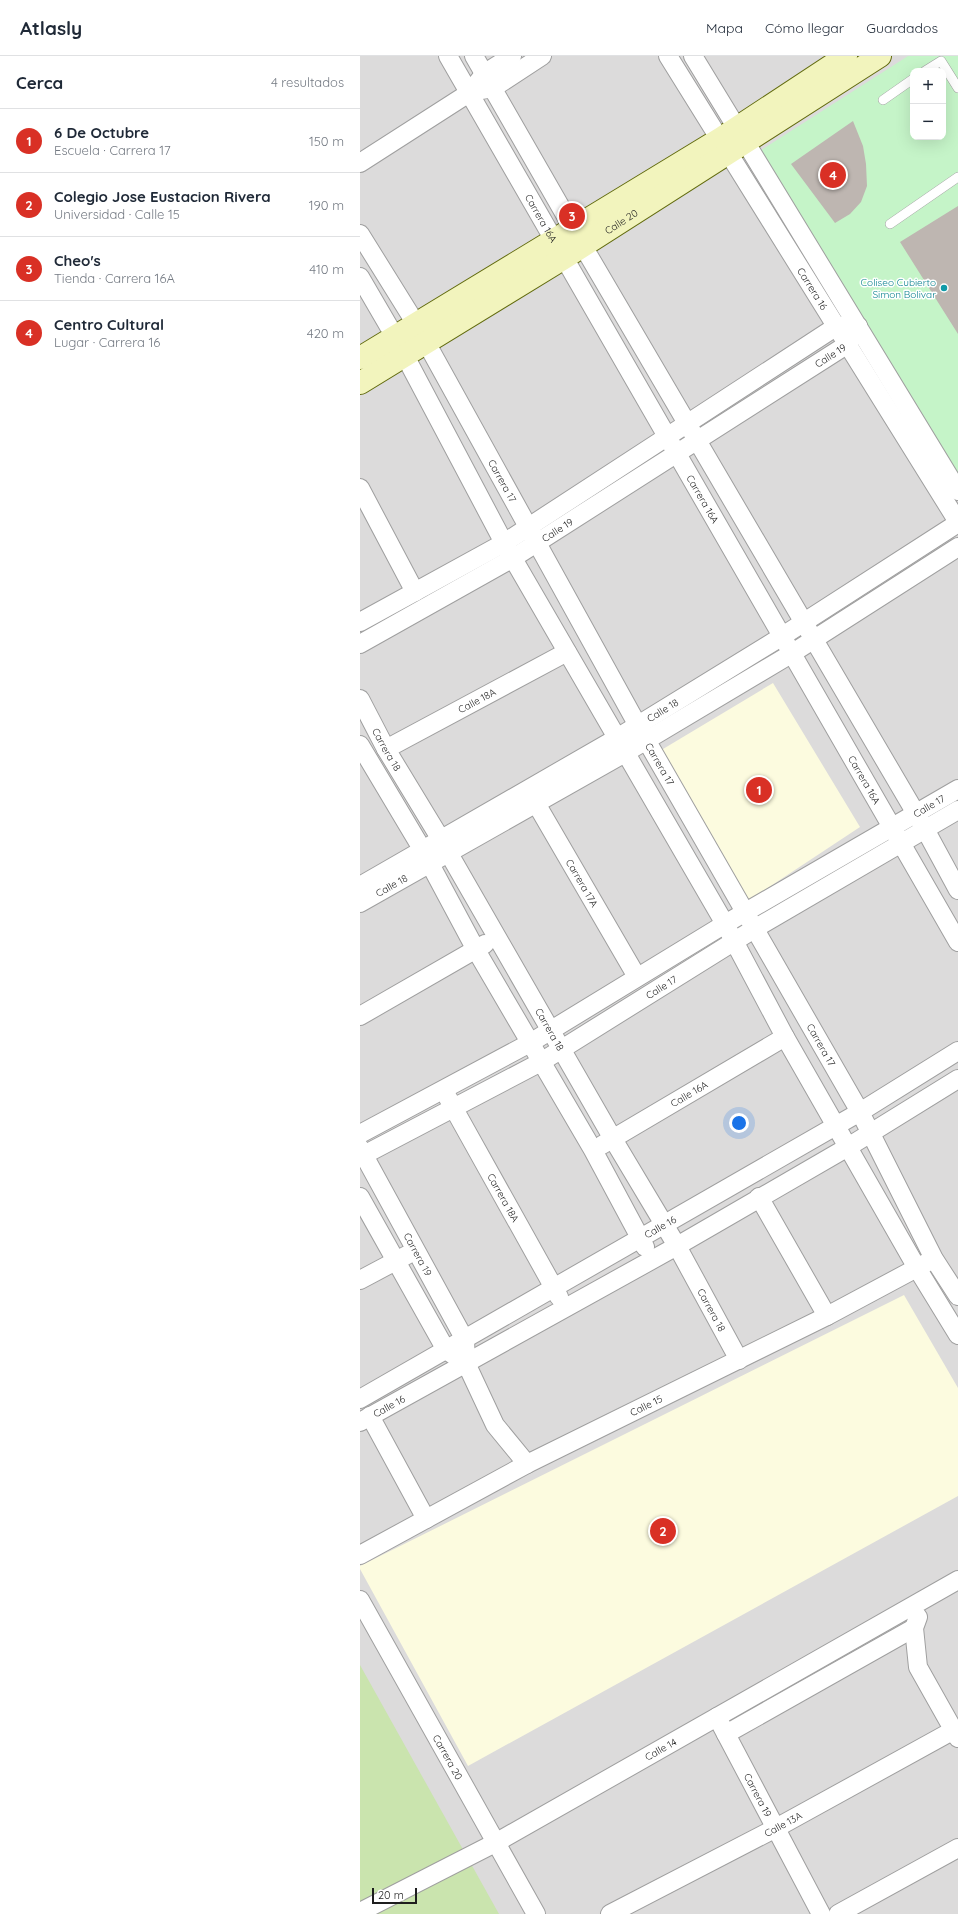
<!DOCTYPE html>
<html lang="es">
<head>
<meta charset="utf-8">
<style>
	body { margin:0; font-family:Quicksand,sans-serif; background:#f2f2f3; color:#1f2937 }
	.controls { position:absolute; right:12px; top:12px; display:grid; overflow:hidden; border-radius:8px; box-shadow:0 4px 16px #0002 }
	.controls button { width:36px; height:36px; display:grid; place-items:center; padding:0; border:0; border-bottom:1px solid #e0e1e3; background:#fff; color:#1f2937; font:20px sans-serif }
	.scale { position:absolute; left:12px; bottom:10px; width:45px; box-sizing:border-box; padding-left:4px; border:2px solid #1e1e1e; border-top:0; font-size:11px; line-height:14px; white-space:nowrap; color:#1e1e1e; -webkit-text-stroke:3px #fff; paint-order:stroke }
	.you { position:absolute; left:379px; top:1067px; width:14px; height:14px; margin:-10px; border:3px solid #fff; border-radius:50%; background:#1a73e8; box-shadow:0 0 0 6px #1a73e833 }
	.badge { display:grid; place-items:center; width:26px; height:26px; border-radius:50%; background:#d93025; color:#fff; font-size:13px; font-weight:700 }
	.pin { position:absolute; translate:-50% -50%; border:2px solid #fff; box-shadow:0 1px 4px #0006 }
	.list { margin:0; padding:0; list-style:none }
	h2 { display:flex; justify-content:space-between; align-items:center; height:52px; margin:0; padding:0 16px; font-size:17px }
	h2 small { font-size:13px; font-weight:400; color:#747a83 }
	.list li { display:grid; grid-template-columns:26px 1fr auto; gap:12px; align-items:center; box-sizing:border-box; height:64px; padding:0 16px; border-top:1px solid #e0e1e3 }
	.list b { display:block; font-size:15px; white-space:nowrap }
	.list p { margin:0; font-size:13px; white-space:nowrap; color:#747a83 }
	.list em { font-size:13px; font-style:normal; color:#747a83 }
	.map { position:relative; flex:none; width:598px; height:1858px; overflow:hidden }
	header { display:flex; align-items:center; gap:24px; box-sizing:border-box; height:56px; padding:0 20px; background:#fff; border-bottom:1px solid #e0e1e3 }
	header strong { font-size:19px }
	nav { display:flex; gap:22px; margin-inline-start:auto; font-size:14px }
	main { display:flex }
	aside { flex:1; background:#fff }
	.map>svg:first-child { display:block }
</style>
</head>
<body>
<header>
<strong>Atlasly</strong>
<nav><a>Mapa</a><a>Cómo llegar</a><a>Guardados</a></nav>
</header>
<main>
<aside>
<h2>Cerca<small>4 resultados</small></h2>
<ul class="list">
<li><span class="badge">1</span><div><b>6 De Octubre</b><p>Escuela · Carrera 17</p></div><em>150 m</em></li>
<li><span class="badge">2</span><div><b>Colegio Jose Eustacion Rivera</b><p>Universidad · Calle 15</p></div><em>190 m</em></li>
<li><span class="badge">3</span><div><b>Cheo's</b><p>Tienda · Carrera 16A</p></div><em>410 m</em></li>
<li><span class="badge">4</span><div><b>Centro Cultural</b><p>Lugar · Carrera 16</p></div><em>420 m</em></li>
</ul>
</aside>
<div class="map">
<svg width="598" height="1858" viewBox="0 0 598 1858">
	<rect width="100%" height="100%" fill="#eeeae4"/>
	<path fill="#dcdbdb" fill-rule="evenodd" d="M0,0H598V1858H0ZM553,15H583V81H553Z"/>
	<path fill="#fcfbdf" d="M413,627L500,771L385,847L298,696Z
		M544,1239L598,1332V1440L108,1710L0,1513V1510Z"/>
	<path fill="#cae4ae" d="M0,1609L139,1858H0Z"/>
	<path fill="#c5f4c8" fill-rule="evenodd" d="M548,0H598V424L398,96ZM553,15H583V81H553Z"/>
	<path fill="#beb6b1" d="M493,65L503,90L506,108L507,130L501,146L490,158L475,167L431,108Z
		M598,150V278L540,186Z"/>
	<g fill="none" stroke-linecap="round" stroke-linejoin="round">
		<defs>
			<path id="lane" d="M565,15L581,5L598,32
				M523,44L553,23
				M530,168L598,121"/>
			<g id="street">
				<path id="s1" d="M88,0L598,886"/>
				<path d="M114,0L223,190L565,773L598,834"/>
				<path id="s2" d="M308,0L598,466"/>
				<path d="M333,0L598,435"/>
				<path d="M121,34L133,32L182,0"/>
				<path d="M0,107L109,37L125,17L152,0"/>
				<path id="s3" d="M0,178L56,268L277,668L500,1056L574,1203L598,1240"/>
				<path d="M0,221L35,281L144,487L365,868L425,981L557,1212L598,1279"/>
				<path d="M0,432L55,536"/>
				<path d="M0,566L144,487L477,270H498"/>
				<path id="s4" d="M0,588L153,502L488,288L498,270"/>
				<path id="s5" d="M0,643L26,693L80,782L253,1083L317,1190L379,1304"/>
				<path d="M0,689L62,793L116,894L233,1094L285,1191"/>
				<path id="s6" d="M26,693L207,596"/>
				<path id="s7" d="M170,737L277,921"/>
				<path id="s8" d="M0,830L257,682L421,581L598,467"/>
				<path id="s9" d="M0,847L265,697L431,598L598,491"/>
				<path d="M0,960L125,888"/>
				<path id="s10" d="M88,1042L199,1241"/>
				<path id="s11" d="M0,1078L170,987L365,868L598,733"/>
				<path id="s12" d="M242,1089L425,981"/>
				<path id="s13" d="M0,1092L105,1284L106,1307L135,1369L167,1408"/>
				<path id="s14" d="M0,1101L181,1006L394,873L598,754"/>
				<path d="M0,1141L86,1294L96,1301"/>
				<path d="M399,1141L467,1260"/>
				<path d="M0,1224L47,1199"/>
				<path id="s15" d="M0,1343L500,1056L598,995"/>
				<path d="M10,1360L66,1463"/>
				<path id="s16" d="M0,1366L317,1190L488,1091L598,1023"/>
				<path id="s17" d="M0,1499L167,1408L467,1260L566,1207"/>
				<path id="s18" d="M0,1544L176,1858"/>
				<path d="M558,1561L554,1572L558,1611L598,1682"/>
				<path id="s19" d="M357,1661L461,1858"/>
				<path d="M366,1678L554,1572"/>
				<path id="s20" d="M0,1856L137,1786L598,1524"/>
				<path id="s21" d="M250,1858L416,1772L594,1674"/>
				<path d="M478,1858L598,1792"/>
			</g>
			<g id="secondary">
				<path d="M0,302L360,83L486,0"/>
				<path id="s22" d="M0,327L204,202L520,0"/>
			</g>
		</defs>
		<use href="#lane" stroke="#9f9f9f" stroke-width="10"/>
		<use href="#street" stroke="#9f9f9f" stroke-width="20"/>
		<use href="#secondary" stroke="#626b0e" stroke-width="24"/>
		<use href="#lane" stroke="#fff" stroke-width="9"/>
		<use href="#street" stroke="#fff" stroke-width="18"/>
		<use href="#secondary" stroke="#f2f4bd" stroke-width="22"/>
	</g>
	<circle fill="#0f9aa8" stroke="#fff" stroke-width="1.5" cx="584" cy="232" r="4"/>
	<g text-anchor="middle" dominant-baseline="central" stroke-width="3" stroke-linejoin="round" paint-order="stroke">
		<g font-size="10" fill="#1e1e1e" stroke="#fff">
			<text stroke="none"><textPath href="#s1" startOffset="187">Carrera 16A</textPath></text>
			<text stroke="none"><textPath href="#s22" startOffset="307">Calle 20</textPath></text>
			<text stroke="none"><textPath href="#s2" startOffset="274">Carrera 16</textPath></text>
			<text stroke="none"><textPath href="#s4" startOffset="552">Calle 19</textPath></text>
			<text stroke="none"><textPath href="#s3" startOffset="285">Carrera 17</textPath></text>
			<text stroke="none"><textPath href="#s1" startOffset="511">Carrera 16A</textPath></text>
			<text stroke="none"><textPath href="#s4" startOffset="228">Calle 19</textPath></text>
			<text stroke="none"><textPath href="#s6" startOffset="103">Calle 18A</textPath></text>
			<text stroke="none"><textPath href="#s8" startOffset="350">Calle 18</textPath></text>
			<text stroke="none"><textPath href="#s5" startOffset="57">Carrera 18</textPath></text>
			<text stroke="none"><textPath href="#s3" startOffset="609">Carrera 17</textPath></text>
			<text stroke="none"><textPath href="#s1" startOffset="835">Carrera 16A</textPath></text>
			<text stroke="none"><textPath href="#s11" startOffset="657">Calle 17</textPath></text>
			<text stroke="none"><textPath href="#s7" startOffset="104">Carrera 17A</textPath></text>
			<text stroke="none"><textPath href="#s9" startOffset="36">Calle 18</textPath></text>
			<text stroke="none"><textPath href="#s14" startOffset="346">Calle 17</textPath></text>
			<text stroke="none"><textPath href="#s5" startOffset="381">Carrera 18</textPath></text>
			<text stroke="none"><textPath href="#s3" startOffset="933">Carrera 17</textPath></text>
			<text stroke="none"><textPath href="#s12" startOffset="101">Calle 16A</textPath></text>
			<text stroke="none"><textPath href="#s10" startOffset="114">Carrera 18A</textPath></text>
			<text stroke="none"><textPath href="#s15" startOffset="346">Calle 16</textPath></text>
			<text stroke="none"><textPath href="#s13" startOffset="121">Carrera 19</textPath></text>
			<text stroke="none"><textPath href="#s5" startOffset="705">Carrera 18</textPath></text>
			<text stroke="none"><textPath href="#s17" startOffset="323">Calle 15</textPath></text>
			<text stroke="none"><textPath href="#s16" startOffset="33">Calle 16</textPath></text>
			<text stroke="none"><textPath href="#s20" startOffset="342">Calle 14</textPath></text>
			<text stroke="none"><textPath href="#s18" startOffset="180">Carrera 20</textPath></text>
			<text stroke="none"><textPath href="#s19" startOffset="88">Carrera 19</textPath></text>
			<text stroke="none"><textPath href="#s21" startOffset="195">Calle 13A</textPath></text>
		</g>
		<g font-size="10" fill="#0d838f" stroke="#fff" text-anchor="end">
			<text x="576" y="226">Coliseo Cubierto<tspan x="576" dy="12">Simon Bolivar</tspan></text>
		</g>
	</g>
</svg>
<div class="controls">
<button>+</button>
<button>−</button>
</div>
<div class="scale">20 m</div>
<div class="you"></div>
<div class="pin badge" style="left:399px;top:734px">1</div>
<div class="pin badge" style="left:303px;top:1475px">2</div>
<div class="pin badge" style="left:212px;top:160px">3</div>
<div class="pin badge" style="left:473px;top:119px">4</div>
</div>
</main>
</body>
</html>
